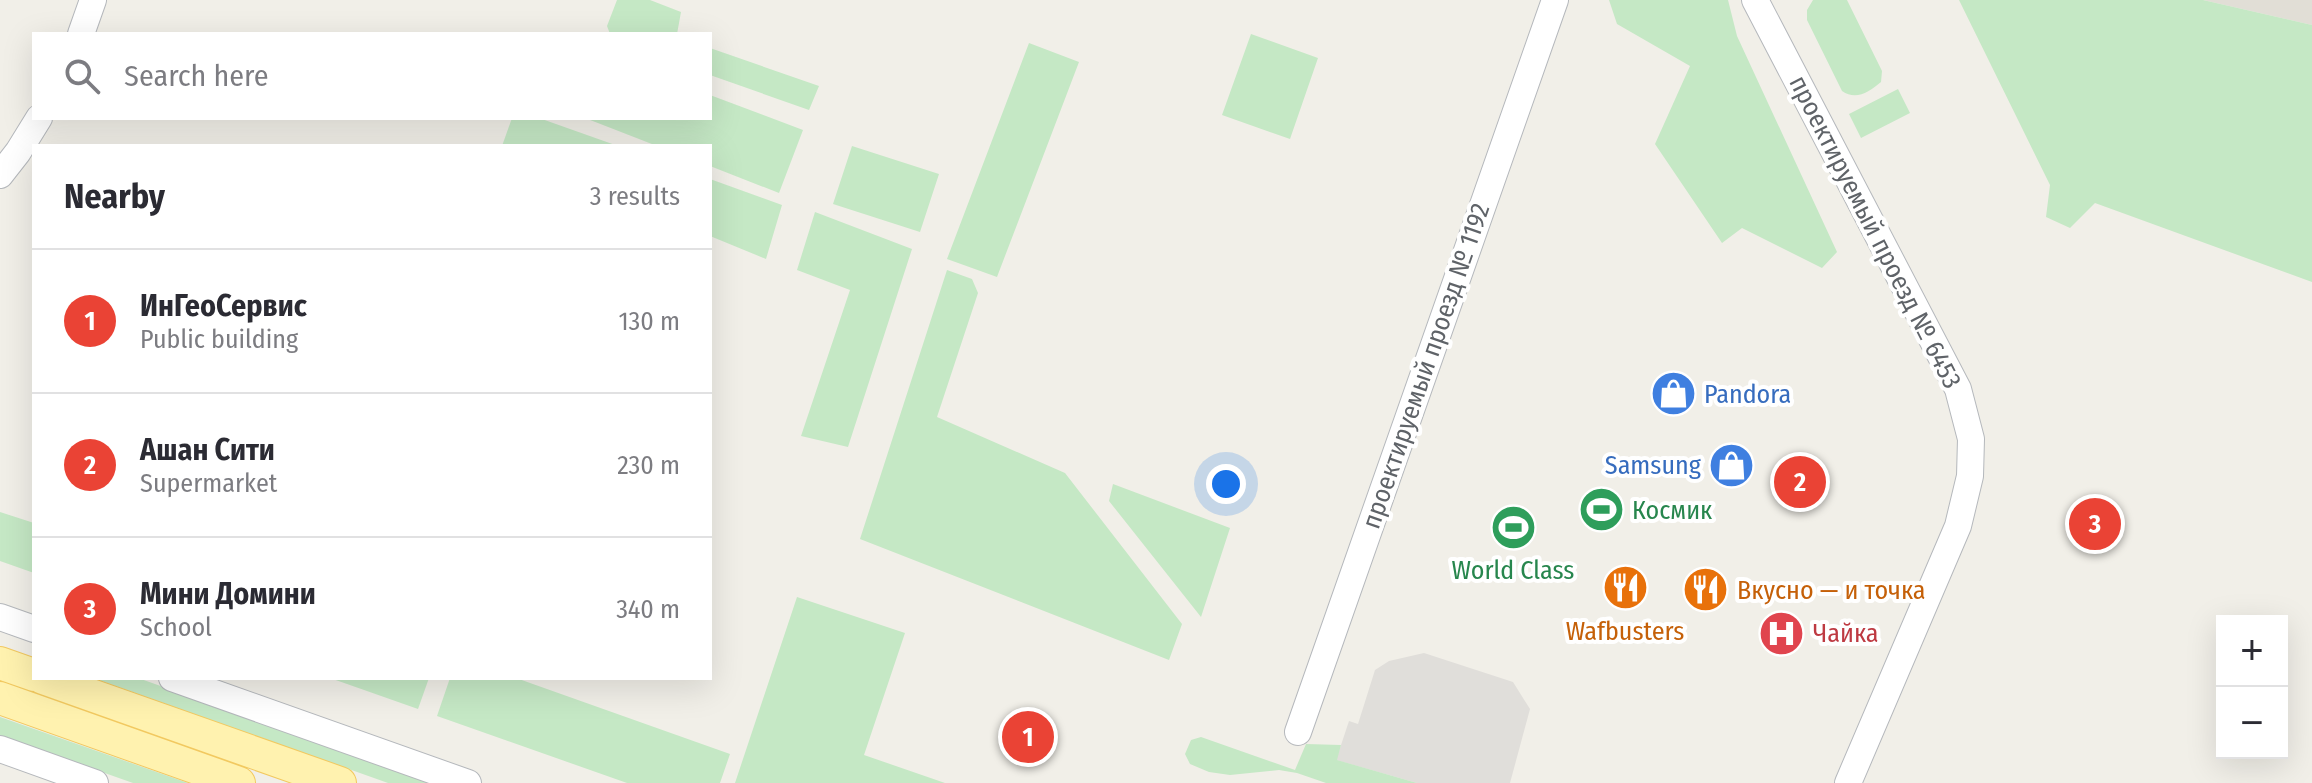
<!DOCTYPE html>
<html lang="en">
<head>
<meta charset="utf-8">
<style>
	body { margin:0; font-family:"Fira Sans Condensed",sans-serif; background:#f2f2f3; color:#2b2b33 }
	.controls { position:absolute; right:24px; bottom:24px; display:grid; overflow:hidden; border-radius:0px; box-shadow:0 8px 32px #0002 }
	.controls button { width:72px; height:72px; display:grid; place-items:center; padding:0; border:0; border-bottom:2px solid #e1e1e2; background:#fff; color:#2b2b33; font:40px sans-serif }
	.you { position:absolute; left:1226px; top:484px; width:28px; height:28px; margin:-20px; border:6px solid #fff; border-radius:50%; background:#1a73e8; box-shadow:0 0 0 12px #1a73e833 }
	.badge { display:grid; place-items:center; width:52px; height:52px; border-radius:50%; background:#ea4335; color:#fff; font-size:26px; font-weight:700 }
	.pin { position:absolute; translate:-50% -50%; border:4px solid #fff; box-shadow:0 2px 8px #0006 }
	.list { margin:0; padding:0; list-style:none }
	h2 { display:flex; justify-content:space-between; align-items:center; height:104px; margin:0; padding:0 32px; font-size:34px }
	h2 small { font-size:26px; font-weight:400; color:#7c7c81 }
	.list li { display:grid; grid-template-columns:52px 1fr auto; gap:24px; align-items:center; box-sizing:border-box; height:144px; padding:0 32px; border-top:2px solid #e1e1e2 }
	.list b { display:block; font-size:30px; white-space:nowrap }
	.list p { margin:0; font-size:26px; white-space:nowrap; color:#7c7c81 }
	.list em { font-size:26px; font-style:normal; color:#7c7c81 }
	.icon { flex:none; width:44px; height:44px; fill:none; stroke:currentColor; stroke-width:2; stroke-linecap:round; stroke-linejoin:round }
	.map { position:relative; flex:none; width:2312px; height:783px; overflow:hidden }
	.search { position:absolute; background:#fff; box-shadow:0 8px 32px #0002; left:32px; top:32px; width:680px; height:88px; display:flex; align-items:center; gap:20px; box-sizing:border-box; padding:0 28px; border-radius:0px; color:#7c7c81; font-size:30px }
	.panel { position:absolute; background:#fff; box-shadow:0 8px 32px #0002; left:32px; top:144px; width:680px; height:536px; border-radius:0px }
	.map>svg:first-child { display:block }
</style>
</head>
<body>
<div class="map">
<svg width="2312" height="783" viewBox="0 0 2312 783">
	<rect width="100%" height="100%" fill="#f1efe8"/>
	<path fill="#e0deda" d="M1424,653L1513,682L1530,709L1510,783H1417L1336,760L1349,721L1358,724L1375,670L1389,661Z"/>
	<path fill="#e1ded6" d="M2203,0H2312V25Z"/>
	<path fill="#c5e8c5" d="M617,0H650L681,12L677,34H610L607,26Z
		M1609,0H1728L1737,36L1837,252L1822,268L1742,228L1722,243L1655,144L1690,66L1617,24Z
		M1813,0H1847L1882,71L1881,82C1869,92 1856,101 1842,91L1807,20V10Z
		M1959,0H2203L2312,25V282L2095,203L2070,228L2046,217L2050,185Z
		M1251,34L1318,58L1290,139L1222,115Z
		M1029,43L1079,62L997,277L947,259Z
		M710,48L819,86L809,110L710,75Z
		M1898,89L1910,113L1861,138L1849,114Z
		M710,95L803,130L779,193L710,166V146H657L585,118H710Z
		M512,118H539L618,146H502Z
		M852,146L939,174L920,232L833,204Z
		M710,179L782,205L766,259L710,236Z
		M815,212L912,249L848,447L801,436L850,290L797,270Z
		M947,270L972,279L978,293L937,417L1065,473L1182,624L1169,660L860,539Z
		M1113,484L1230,528L1201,617L1109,501Z
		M0,512L34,523V573L0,561Z
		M797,597L905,633L864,755L945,783H735Z
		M93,678H138L435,783H388Z
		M330,678H429L418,709Z
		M450,678H516L730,754L720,783H627L437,716Z
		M0,717L188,783H133L0,736Z
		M1201,737L1295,770L1306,744L1341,745L1337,760L1417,783H1326L1297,773L1279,770L1230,775L1209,772L1190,764L1185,754L1191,740Z"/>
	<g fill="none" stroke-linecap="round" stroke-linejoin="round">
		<defs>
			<path id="minor" d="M1755,0L1958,389L1971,439L1970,476L1958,526L1848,783
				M81,34L93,0
				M0,175L18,152L39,118
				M0,617L34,629
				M172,678L468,783
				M1298,732L1555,0
				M0,749L95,783"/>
			<path id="major" d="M0,663L34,675
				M43,678L340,783
				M0,698L239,783"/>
		</defs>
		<use href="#minor" stroke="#b5b8bc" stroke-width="28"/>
		<use href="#major" stroke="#f2c960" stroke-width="34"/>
		<use href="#minor" stroke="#fff" stroke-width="26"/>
		<use href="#major" stroke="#fff2af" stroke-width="32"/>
	</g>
	<defs>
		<symbol id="shop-disc" viewBox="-11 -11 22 22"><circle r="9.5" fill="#3f7fe0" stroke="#fff"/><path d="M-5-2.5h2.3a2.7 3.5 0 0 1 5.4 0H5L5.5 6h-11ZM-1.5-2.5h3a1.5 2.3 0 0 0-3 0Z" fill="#fff"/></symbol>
		<symbol id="stadium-disc" viewBox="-11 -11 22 22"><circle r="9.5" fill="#2e9e5b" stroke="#fff"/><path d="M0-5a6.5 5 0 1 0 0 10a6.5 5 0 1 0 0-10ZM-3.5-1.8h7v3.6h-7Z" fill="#fff"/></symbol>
		<symbol id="restaurant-disc" viewBox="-11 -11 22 22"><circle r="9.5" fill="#e8710a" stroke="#fff"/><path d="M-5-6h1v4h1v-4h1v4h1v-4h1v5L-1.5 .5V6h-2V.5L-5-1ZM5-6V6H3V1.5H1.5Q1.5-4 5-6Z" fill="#fff"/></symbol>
		<symbol id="hospital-disc" viewBox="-11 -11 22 22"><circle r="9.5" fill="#e0444e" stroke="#fff"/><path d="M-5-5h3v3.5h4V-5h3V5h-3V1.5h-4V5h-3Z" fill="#fff"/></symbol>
	</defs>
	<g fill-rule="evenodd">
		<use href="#shop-disc" x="1648" y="368" width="51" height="51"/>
		<use href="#shop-disc" x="1706" y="440" width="51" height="51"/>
		<use href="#stadium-disc" x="1576" y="484" width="51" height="51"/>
		<use href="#stadium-disc" x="1488" y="502" width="51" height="51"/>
		<use href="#restaurant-disc" x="1600" y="562" width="51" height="51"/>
		<use href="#restaurant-disc" x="1680" y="564" width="51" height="51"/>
		<use href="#hospital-disc" x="1756" y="608" width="51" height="51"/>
	</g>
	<g text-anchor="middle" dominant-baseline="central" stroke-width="8" stroke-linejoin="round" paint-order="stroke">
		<g font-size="26" fill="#5f6368" stroke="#fff">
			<text transform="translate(1875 232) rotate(63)">проектируемый проезд № 6453</text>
			<text transform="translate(1426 366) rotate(-71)">проектируемый проезд № 1192</text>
		</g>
		<g font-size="26" fill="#366cbe" stroke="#fff" text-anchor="start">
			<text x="1704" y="394">Pandora</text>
			<text x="1701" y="465" text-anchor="end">Samsung</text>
		</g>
		<g font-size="26" fill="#27864d" stroke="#fff" text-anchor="start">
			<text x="1632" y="510">Космик</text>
			<text x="1513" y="570" text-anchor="middle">World Class</text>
		</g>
		<g font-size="26" fill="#c56008" stroke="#fff" text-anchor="start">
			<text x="1737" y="590">Вкусно — и точка</text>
			<text x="1625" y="631" text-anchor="middle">Wafbusters</text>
		</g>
		<g font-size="26" fill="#be3a42" stroke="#fff" text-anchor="start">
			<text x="1813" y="633">Чайка</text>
		</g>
	</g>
</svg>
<div class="controls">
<button>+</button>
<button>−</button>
</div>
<div class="you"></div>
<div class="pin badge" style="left:1028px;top:737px">1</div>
<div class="pin badge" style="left:1800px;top:482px">2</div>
<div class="pin badge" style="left:2095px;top:524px">3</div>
<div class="search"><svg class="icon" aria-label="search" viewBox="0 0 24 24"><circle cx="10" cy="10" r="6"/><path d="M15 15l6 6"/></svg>Search here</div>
<section class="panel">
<h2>Nearby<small>3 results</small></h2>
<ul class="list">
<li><span class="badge">1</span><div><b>ИнГеоСервис</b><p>Public building</p></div><em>130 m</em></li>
<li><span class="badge">2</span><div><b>Ашан Сити</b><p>Supermarket</p></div><em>230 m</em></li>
<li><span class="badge">3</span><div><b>Мини Домини</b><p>School</p></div><em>340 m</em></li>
</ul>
</section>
</div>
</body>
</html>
